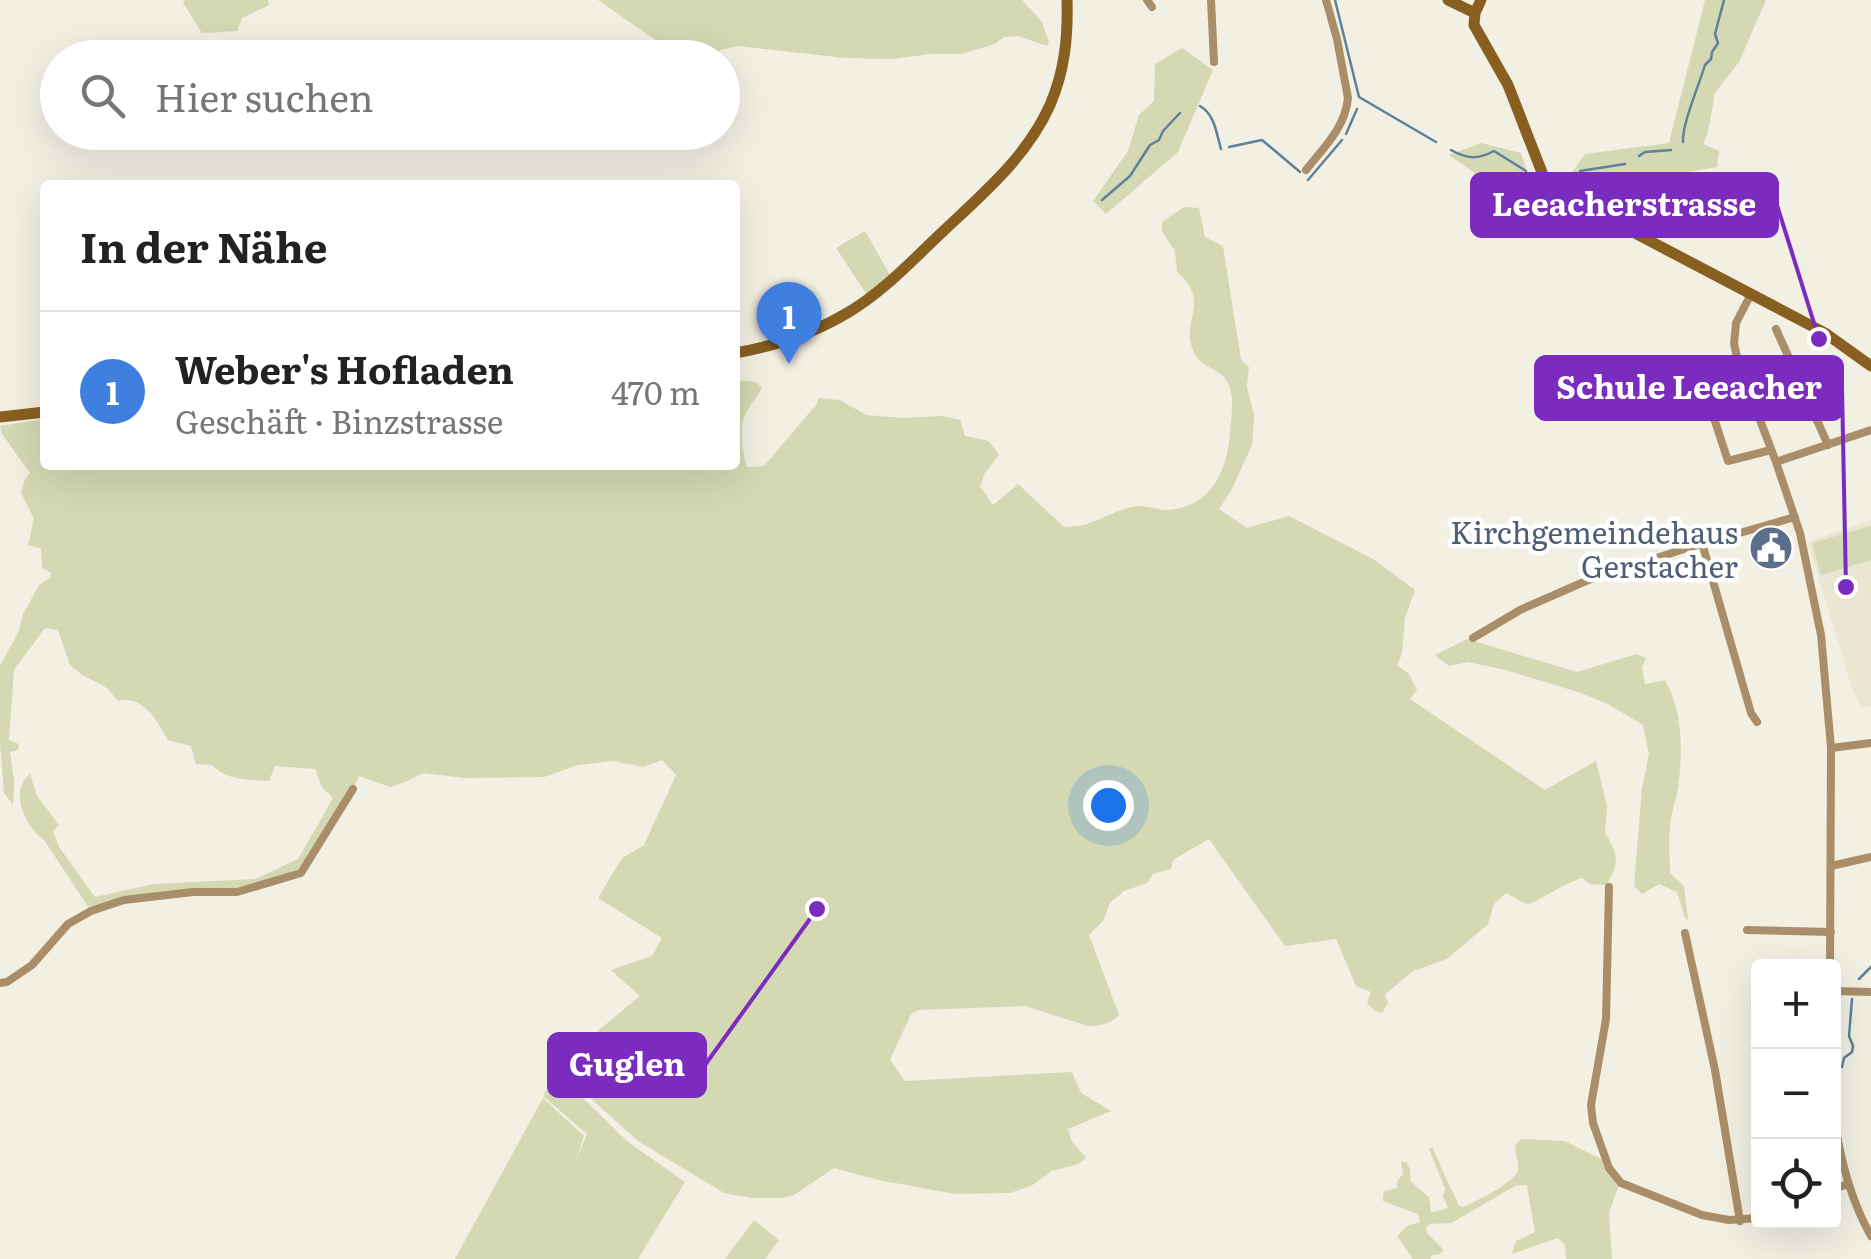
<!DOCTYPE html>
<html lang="de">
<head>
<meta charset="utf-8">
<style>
	body { margin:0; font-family:Literata,serif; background:#f2f2f2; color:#222 }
	.controls { position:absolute; right:30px; bottom:30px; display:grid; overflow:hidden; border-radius:10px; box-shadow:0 10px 40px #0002 }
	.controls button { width:90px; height:90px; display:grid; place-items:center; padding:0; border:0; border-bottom:2px solid #e0e0e0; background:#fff; color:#222; font:50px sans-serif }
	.you { position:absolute; left:1108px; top:805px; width:35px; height:35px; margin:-25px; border:8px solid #fff; border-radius:50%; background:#1a73e8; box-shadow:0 0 0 15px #1a73e833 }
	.badge { display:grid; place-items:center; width:65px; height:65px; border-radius:50%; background:#2563eb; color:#fff; font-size:32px; font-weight:700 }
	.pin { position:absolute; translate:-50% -82px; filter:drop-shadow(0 2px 5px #0008) }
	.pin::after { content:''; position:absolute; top:52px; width:35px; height:30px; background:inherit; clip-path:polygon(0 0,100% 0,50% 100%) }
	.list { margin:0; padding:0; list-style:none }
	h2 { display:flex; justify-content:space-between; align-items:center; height:130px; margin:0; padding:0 40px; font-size:42px }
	h2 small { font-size:32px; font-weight:400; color:#767676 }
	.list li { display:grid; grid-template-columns:65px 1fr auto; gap:30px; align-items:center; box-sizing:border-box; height:160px; padding:0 40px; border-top:2px solid #e0e0e0 }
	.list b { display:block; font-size:38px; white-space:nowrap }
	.list p { margin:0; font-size:32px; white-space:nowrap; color:#767676 }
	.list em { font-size:32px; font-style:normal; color:#767676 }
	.icon { flex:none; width:55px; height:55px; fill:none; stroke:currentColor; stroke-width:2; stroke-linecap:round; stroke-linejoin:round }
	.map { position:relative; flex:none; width:1871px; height:1259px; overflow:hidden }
	.search { position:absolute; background:#fff; box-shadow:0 10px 40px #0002; left:40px; top:40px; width:700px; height:110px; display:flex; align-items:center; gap:25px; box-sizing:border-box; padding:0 35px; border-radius:55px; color:#767676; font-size:38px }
	.panel { position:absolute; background:#fff; box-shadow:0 10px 40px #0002; left:40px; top:180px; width:700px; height:290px; border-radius:10px }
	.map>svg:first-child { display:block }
</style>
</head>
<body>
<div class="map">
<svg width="1871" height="1259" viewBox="0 0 1871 1259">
	<rect width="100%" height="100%" fill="#f2efe3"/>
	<path fill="#eae6d2" d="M1871,520V706L1862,708L1852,688L1808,542Z"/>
	<path fill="#d4d9b3" d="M185,0H268L269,5L242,18L237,31L202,33L183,3Z
		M598,0H1022L1042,22L1049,42L1047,46L1018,36L1004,37L995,44L962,54H931L892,59L845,58L738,46L721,50L710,57H680Z
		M1705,0H1766L1739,62L1715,93L1708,132L1703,144L1719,151L1717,167L1571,193L1568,178L1585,154L1669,143Z
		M1182,48L1213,70L1178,152L1106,214L1093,201L1128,151L1139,115L1154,101L1155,64Z
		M1481,143L1521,153L1533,189L1513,195L1504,174L1482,178L1449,155Z
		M1184,207L1199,208L1205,237L1223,246L1241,360L1249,367L1247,387L1254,416L1252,445L1232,489L1219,509L1247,528L1289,516L1373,559L1415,590L1405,618L1402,654L1397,665L1409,674L1417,690L1410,699L1545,790L1596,761L1607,806L1605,833C1618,852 1620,866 1606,885L1590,884L1582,878C1563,884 1547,896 1528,905L1506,893L1494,904L1488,924L1447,959L1413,971L1385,994L1388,1003L1382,1013L1374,1010L1367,1003L1371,992L1356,986L1336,939L1285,946L1209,839L1173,860L1171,869L1153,874L1147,883L1124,891L1110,903L1103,921L1089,935L1119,1015C1111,1024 1100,1026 1088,1026L1025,1006L919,1010L911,1014L890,1060L905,1081L1072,1072L1081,1093L1111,1111L1068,1129L1071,1140L1086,1158L1078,1164L1052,1171L1031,1186L1010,1193L956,1194L878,1180L834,1168L794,1195L780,1198H752L724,1193L638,1141L558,1069L570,1054L640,996L611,970L652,956L662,938L598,898L622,858L644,845L676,775L662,760L643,767L613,761L578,765L544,777L465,778L423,773L408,781L390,787L359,776L353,789L301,873L256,887L124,900L91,911L44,840C26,827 8,791 30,774L37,796L59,825L53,831L59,847L95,897L154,884L255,879L298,859L333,798L322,787L315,769L275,766L269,781C248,779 227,781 212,765L196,764L191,746L168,740C157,721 144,695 118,701L107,688L81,674L70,665L58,630L45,628L14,670L9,740L19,744L18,750L10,752L14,780L13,805L4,793L0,742V666L19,631L23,614L39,585L50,578L51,573L42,568L41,549L28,545L34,519L21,493L25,479L30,473L2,434L0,426L45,419V465H735V380L756,382L762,388C758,396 752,402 748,409C738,425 742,450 747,467L764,466L816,405L819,398L840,400L866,415L903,418L943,416L960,420L965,436L989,441L999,455L985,473L980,486L993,505L1018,484L1064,527C1072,526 1080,526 1087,524C1104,519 1121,507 1139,506C1149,506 1159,510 1169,510C1211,506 1227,472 1230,433C1231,417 1236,394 1226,380C1220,369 1202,367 1196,356C1176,323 1214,304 1177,272L1175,251L1162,232V222Z
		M865,231L890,275L867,295L836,248Z
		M1871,526V560L1821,575L1812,543Z
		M1467,639L1577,672L1637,654L1646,658L1642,668L1645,684L1665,680C1683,712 1683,752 1678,788C1676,800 1671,813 1670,826C1668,841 1670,858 1670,873L1684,886L1688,920L1685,918L1677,892L1659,884L1642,894L1634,886L1642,789L1649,754L1643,725L1608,704L1578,692L1505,670L1468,662L1449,666L1435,655Z
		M556,1072L628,1142L685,1182L638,1259H455L543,1098L584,1136L575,1162L587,1134L543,1096Z
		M1522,1139L1565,1141L1603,1160L1619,1185L1609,1213L1612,1259H1566L1565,1245L1558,1238L1512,1254L1516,1241L1535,1232L1527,1185L1515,1186L1451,1223L1429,1224L1426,1228L1427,1233L1444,1250L1440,1254L1431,1255V1259H1413L1397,1236L1407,1226L1420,1222L1418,1214L1383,1201V1194L1385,1191L1397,1188V1181L1403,1174L1401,1162H1406L1410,1169L1411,1182L1429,1197L1431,1213L1448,1208L1443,1196L1445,1189L1429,1149L1432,1147L1459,1206L1463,1207C1476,1201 1516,1183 1518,1169C1519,1161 1514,1153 1516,1144Z
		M754,1220L779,1240L765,1259H725Z"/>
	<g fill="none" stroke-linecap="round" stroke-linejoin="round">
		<path stroke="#5e829a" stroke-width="2.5" d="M1335,0L1359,97L1436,142
			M1200,106C1215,115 1216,132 1221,149
			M1346,134L1357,109
			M1683,142C1682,124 1699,85 1705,65L1711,59L1712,52L1718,43L1715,34L1724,0
			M1229,147L1262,140L1300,172
			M1451,150C1467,159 1477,160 1494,151L1526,171
			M1639,156L1645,152L1671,150
			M1580,171L1625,164
			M1308,180L1342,140
			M1102,200L1130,176L1150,145L1159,140L1163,131L1180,113
			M1859,979L1871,967
			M1842,1067L1844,1058L1852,1052L1853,1046L1849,1036L1852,999"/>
		<path stroke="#aa8e69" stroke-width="8" d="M1147,0L1152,7
			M1211,0L1214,62
			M1306,170C1324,147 1345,128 1348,98L1337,39L1326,0
			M1751,294L1736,323L1734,344L1739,365L1776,462L1800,533L1821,635L1831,748L1830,966
			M1776,329L1828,445
			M1709,403L1728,461L1771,450
			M1776,462L1871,430
			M1702,543L1751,713L1757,722
			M1473,638L1520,610L1586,581L1684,549L1795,517
			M1831,748L1871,743
			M1831,866L1871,857
			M1609,887L1606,1019L1591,1105L1593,1123L1609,1168L1621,1183L1702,1215L1729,1220L1758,1218
			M1747,930L1831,932
			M1685,933L1715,1070L1740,1221
			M0,983L7,982L32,965L68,924L91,911L124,900L193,892H237L301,873L353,789
			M1837,991L1871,992
			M1834,1117C1840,1159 1850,1199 1871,1236
			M1834,1189L1848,1184"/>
		<path stroke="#885f20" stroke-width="11" d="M1448,0L1475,13
			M1481,0L1475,13L1474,25L1508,85L1543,175L1552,188L1574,201L1825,333L1871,366
			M735,353C776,346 814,333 849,312C882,292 909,264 937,237C979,197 1026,159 1050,105C1065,70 1068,37 1067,0
			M0,417L45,412"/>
	</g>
	<defs>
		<symbol id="civic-disc" viewBox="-11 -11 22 22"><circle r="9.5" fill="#5c6f8a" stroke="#fff"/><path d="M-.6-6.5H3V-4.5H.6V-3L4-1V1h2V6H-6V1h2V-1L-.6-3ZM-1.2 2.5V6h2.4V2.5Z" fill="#fff"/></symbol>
	</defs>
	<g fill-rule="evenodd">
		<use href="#civic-disc" x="1746" y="523" width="50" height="50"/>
	</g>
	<g text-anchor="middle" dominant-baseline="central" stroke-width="9" stroke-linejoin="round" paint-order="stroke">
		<g font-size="30" fill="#4e5e75" stroke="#fff" text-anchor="end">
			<text x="1738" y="531">Kirchgemeindehaus<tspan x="1738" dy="34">Gerstacher</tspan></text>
		</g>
	</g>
	<path fill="none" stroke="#7b2cbf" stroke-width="4" d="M1819 339L1777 205M1846 587L1842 388M817 909L705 1065"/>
	<g fill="#7b2cbf" stroke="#fff" stroke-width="4">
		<circle cx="1819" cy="339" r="10"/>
		<circle cx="1846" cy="587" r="10"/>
		<circle cx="817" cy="909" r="10"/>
	</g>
	<g fill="#7b2cbf" stroke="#7b2cbf" stroke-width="4">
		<rect x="1472" y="174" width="305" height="62" rx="10"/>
		<rect x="1536" y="357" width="306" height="62" rx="10"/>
		<rect x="549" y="1034" width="156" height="62" rx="10"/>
	</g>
	<g font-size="32" text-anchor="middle" font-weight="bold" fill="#fff">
		<text x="1624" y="216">Leeacherstrasse</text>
		<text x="1689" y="399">Schule Leeacher</text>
		<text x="627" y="1076">Guglen</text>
	</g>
</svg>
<div class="controls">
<button>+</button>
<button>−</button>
<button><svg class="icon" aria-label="locate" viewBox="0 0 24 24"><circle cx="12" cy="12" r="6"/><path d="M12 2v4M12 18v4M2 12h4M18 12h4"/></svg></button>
</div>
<div class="you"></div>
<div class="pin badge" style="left:789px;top:364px;background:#3f7fe0">1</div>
<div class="search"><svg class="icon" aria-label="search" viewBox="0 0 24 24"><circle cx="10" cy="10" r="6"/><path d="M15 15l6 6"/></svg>Hier suchen</div>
<section class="panel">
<h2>In der Nähe<small></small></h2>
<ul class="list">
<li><span class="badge" style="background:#3f7fe0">1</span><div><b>Weber's Hofladen</b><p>Geschäft · Binzstrasse</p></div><em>470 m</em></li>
</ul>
</section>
</div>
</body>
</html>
